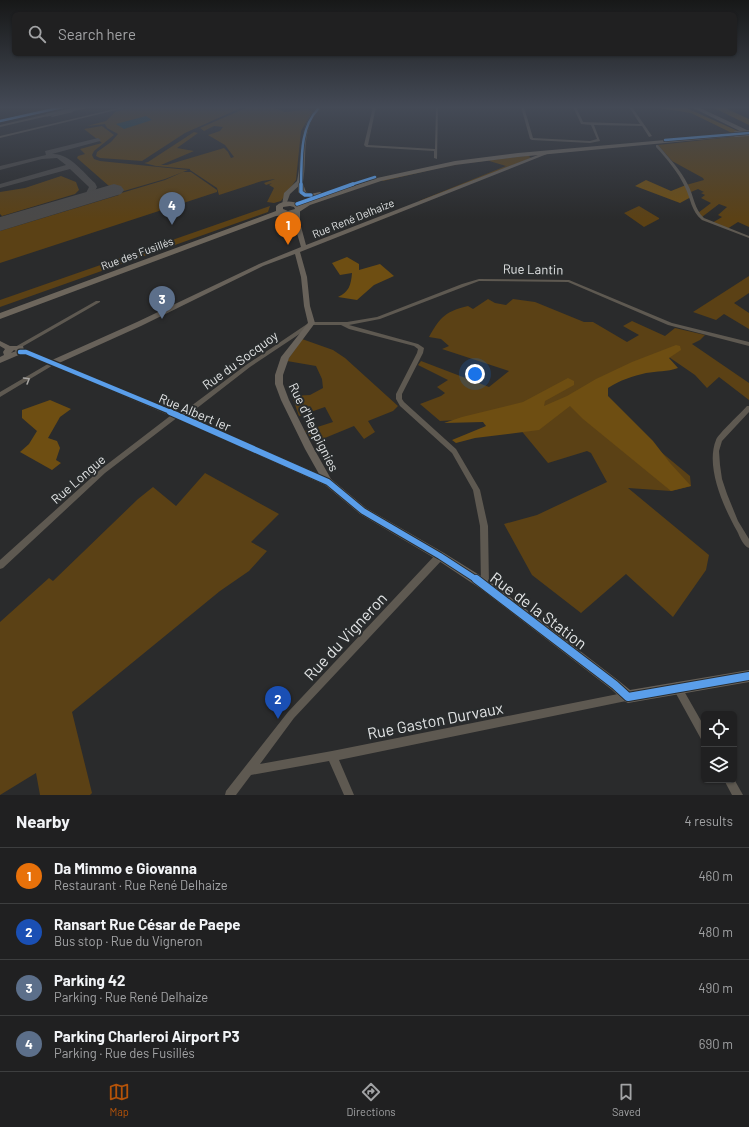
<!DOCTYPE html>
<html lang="en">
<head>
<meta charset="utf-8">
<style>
	body { margin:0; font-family:Barlow,sans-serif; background:#28282a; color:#f1f3f6 }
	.controls { position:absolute; right:12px; bottom:12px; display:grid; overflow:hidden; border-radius:6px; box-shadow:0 1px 3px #0004 }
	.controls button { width:36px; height:36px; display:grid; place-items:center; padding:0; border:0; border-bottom:1px solid #3d3e3f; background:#202021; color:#f1f3f6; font:20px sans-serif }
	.you { position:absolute; left:475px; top:374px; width:14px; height:14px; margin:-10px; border:3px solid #fff; border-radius:50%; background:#1a73e8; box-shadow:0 0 0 6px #1a73e833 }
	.badge { display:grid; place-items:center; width:26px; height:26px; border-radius:50%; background:#b45309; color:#fff; font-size:13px; font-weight:700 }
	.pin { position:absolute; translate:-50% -33px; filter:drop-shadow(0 1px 2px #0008) }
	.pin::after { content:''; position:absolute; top:21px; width:14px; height:12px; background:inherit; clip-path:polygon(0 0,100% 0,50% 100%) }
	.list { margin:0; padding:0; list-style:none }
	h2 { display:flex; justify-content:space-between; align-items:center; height:52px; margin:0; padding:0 16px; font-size:17px }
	h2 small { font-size:13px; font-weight:400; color:#a2a3a5 }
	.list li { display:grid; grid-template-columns:26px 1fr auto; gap:12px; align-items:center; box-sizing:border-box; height:56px; padding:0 16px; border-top:1px solid #3d3e3f }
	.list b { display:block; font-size:15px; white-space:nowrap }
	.list p { margin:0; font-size:13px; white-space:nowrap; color:#a2a3a5 }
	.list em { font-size:13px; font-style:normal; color:#a2a3a5 }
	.icon { flex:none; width:22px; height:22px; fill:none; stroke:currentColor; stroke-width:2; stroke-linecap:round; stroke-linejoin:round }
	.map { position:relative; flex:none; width:749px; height:795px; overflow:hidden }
	.search { position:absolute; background:#202021; box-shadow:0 1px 3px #0004; left:12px; right:12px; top:12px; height:44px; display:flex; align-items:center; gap:10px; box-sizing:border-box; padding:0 14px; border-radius:6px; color:#a2a3a5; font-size:15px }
	.sheet { height:276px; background:#202021 }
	nav { display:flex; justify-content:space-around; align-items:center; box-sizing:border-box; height:56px; border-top:1px solid #3d3e3f; background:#202021; font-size:11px; color:#a2a3a5 }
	nav a { display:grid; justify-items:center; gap:2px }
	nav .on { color:#b45309 }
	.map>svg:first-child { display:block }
</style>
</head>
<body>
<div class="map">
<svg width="749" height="795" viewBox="0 0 749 795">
	<rect width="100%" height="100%" fill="#2a2b2c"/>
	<path fill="#5b4115" d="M132,107H243L185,133L142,161L100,158L96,156L97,152L111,142L118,134L107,128L105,124L87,126L106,121L116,111Z
		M248,107L274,108L285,112L308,109L312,112L301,131L296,180L281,201L274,203L267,202L274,188L269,185L272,183L266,185L264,183L275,179L262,181L219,195L217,188L190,170V169L156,166L144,163L148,162L194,132L198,133L177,148L194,151L161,165H167L224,148L228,152L231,158L234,157L225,145L208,135L220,131L223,127L214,126L204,131L200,128Z
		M102,126L114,135L94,151L92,155L94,159L100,161L188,170L165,179L117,193L77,158L78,156L85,154L80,149L102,143L84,129Z
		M749,135V227L738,222L727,229L712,223L722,217L718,215L727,207L719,204L702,217L698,213L711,203L701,198L705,195L701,193L704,192L698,189L691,192L686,185L704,180L703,178L672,161L658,145Z
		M540,155L529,156L531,158L421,201H419L506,166L486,160L435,169L383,181L381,180C434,168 486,159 540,155Z
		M183,172H191L217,190V192L0,263V231L119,195L118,194L165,180Z
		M61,176L76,182L79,190L75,194L2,216L0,214V192L25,188Z
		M270,206L268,212L0,307V300Z
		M639,206L659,218V219L644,227L624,213Z
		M749,276V293L734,303L749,313V329L724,314L716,320L693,312Z
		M488,299L495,303L506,305L513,299L535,302L584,322H593L627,342L639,335L623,326L632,321L665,336L675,328L705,335L700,340L692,344L749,383V400L719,377L707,388L695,375L663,353L586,390L690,476L691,486L671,491L628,488L709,555L706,570L673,617L626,574L581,613L532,575L504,524L537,515L607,482L591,453L587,451L548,463L510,417L440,421L420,404L441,396L445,393L437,387L448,380L418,365L421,361L489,387L509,371L442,349L449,346L441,339L429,337C440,317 446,311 468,306L473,309Z
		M302,339L333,350L345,358L398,406L393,411L368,421L375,432L364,439L354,426L315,442L305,431L333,422L325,407L299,416L292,396L310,395L323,388L322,379L316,366L287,361Z
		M205,473L279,514L251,542L267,551L249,571L220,591L72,712L92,793L90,795H40L36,773L0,795V622L49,578L53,581L138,499L153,487L176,506Z"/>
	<path fill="#6e4e12" d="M652,107H684L740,132L732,133L691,113Z
		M712,107H723L749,119V125Z
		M646,180L671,191L686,185L691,197L680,203L635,186Z
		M347,257L359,264V270L380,264L394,276L374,285L357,300L338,297C349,292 351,285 352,273L340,275L332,263Z
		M676,345L680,346L681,350L669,358L678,368C667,372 657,371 646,373C633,376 620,380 608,388V396L653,441L670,463L691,486L671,491L583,419L570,406L539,430L475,438L456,443L452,440L486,426L483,422L444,423L462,417L523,402L568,378L574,381V385L545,401L544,406L567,396L596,379L632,362Z
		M50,400L71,409L60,417L48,438L57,441L60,448L56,460L61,463L52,470L20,452L29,444L37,431L22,418V410Z"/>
	<path fill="#1a4552" d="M146,116L152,120L124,129L116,124Z"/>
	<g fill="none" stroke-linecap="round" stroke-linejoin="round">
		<path stroke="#1a4552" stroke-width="1" d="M116,111L132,107"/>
		<path fill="#4a4948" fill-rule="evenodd" d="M98,138L101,140L100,141L52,154C69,153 83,172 95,183L97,187L92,197L74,205H68L67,203L68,201L86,193L89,187L70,169L0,188V184L66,165L57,158L42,159L0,170V166L46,155L45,151Z"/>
		<path fill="#4a4948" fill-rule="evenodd" d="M114,184L121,186L124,190L121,194L0,231V217Z"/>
		<path fill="#5e5951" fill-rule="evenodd" d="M58,107H64L0,122V120Z
			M123,107H129L0,138V136Z
			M373,107H376L368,145L435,149L436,107H438L437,159L434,158V151L366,147L364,145Z
			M521,107H524L533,138L590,141L597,139L591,125L581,124L573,107H576L583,122L640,124L629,107H632L652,136L649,137L642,126L594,125L600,141L590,143L532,140L530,139Z
			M72,110L73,112L52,117L51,116Z
			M47,114L48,116L0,127V125Z
			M656,145H658C669,158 681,170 688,185C694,196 694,209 704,218L749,236V238L702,220C691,211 691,199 685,187C678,172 667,159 656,147Z
			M479,279L569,280L672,323L749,342V346L668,325L568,282L479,281L380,319L349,325L418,344L424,348L423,353L402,394V399L404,402L456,449L480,490L488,526L489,585L488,588L485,589L482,588L481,585L480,526L473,490L452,453L400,406L396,399V394L417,353L418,349L414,346L349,329L341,325H313L250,367L183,419H179L178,417L105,473L3,568L0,569V560L101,469L174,413H178L179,415L246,365L310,322H347L377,317L462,284Z
			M96,301H100V302L20,348L18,349L15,347Z
			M53,361L55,362L56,363L55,364L0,397V392Z
			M747,406H749V412L722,441L719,451L720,465L722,479L727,494L738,521L749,539V548C743,546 740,537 737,531C724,508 705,467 716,440C718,434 741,413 747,406Z
			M440,552L443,553L444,556L443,559L294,718L260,764L332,751L628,692L631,694L633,697L631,700L339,760L354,795H344L329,761L251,775L236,795H225L226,791L288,712L437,553Z
			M677,682L680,684L704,726V741L701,739L674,690L672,687L674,684Z
			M734,779L743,795H732L724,780H734Z"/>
		<path fill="#68625a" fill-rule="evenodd" d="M543,153L547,154L300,252L307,277L310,306L315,323L289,358L283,375V384L289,400L313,447L331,479L366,508L444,553L489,581L619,681L630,690L749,670V682L628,703L624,701L611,689L481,589L436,559L360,514L325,485L178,419L25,354H21L0,363V357L4,355L3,352L5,349L0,346V341L10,346H23L24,350H29L52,360L137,322L259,264L301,247L294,223L295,210L300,211V223L306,245ZM295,254L301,277L304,306L308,323L281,357L275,375V384L281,400L305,449L319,474L184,415L59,363L141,326L263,266ZM14,350L16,351L11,353Z"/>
		<path fill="#666158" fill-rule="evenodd" d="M316,108L320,109C300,131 308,155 303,182L290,194L286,205H282L284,193L297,181C303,156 297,128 316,108Z"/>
		<path fill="#6d665c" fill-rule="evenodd" d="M691,107H698L749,131V135L518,157L455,165L381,181L310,205L296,214L276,216L0,319V313L276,211V206C283,200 292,201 300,204L377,178L455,161L518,153L744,133ZM290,206L294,207L295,209L288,211L283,209V207Z
			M298,181H302L306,192L310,194L320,192L323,194C316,199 304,199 298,192Z"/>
		<path stroke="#5e5951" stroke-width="3" d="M47,115L85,107"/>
		<path stroke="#6d665c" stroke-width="6" d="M736,134L749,133"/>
		<defs>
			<path id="cycleway-far4" d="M0,121L63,107
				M665,140L749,133
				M301,185C302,160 299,129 318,109
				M350,185L375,177"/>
			<path id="cycleway-far3" d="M301,184V192L305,195H311
				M297,204L353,184"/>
			<path id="cycleway-far2" d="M20,352H26L173,413"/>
			<path id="cycleway-far1" d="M170,412L328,482L363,511L440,556L477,580"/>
			<path id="cycleway" d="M476,579L615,685L628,697L749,676"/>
		</defs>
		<use href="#cycleway-far4" stroke="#292c2d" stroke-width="4"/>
		<use href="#cycleway-far3" stroke="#292c2d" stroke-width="5"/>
		<use href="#cycleway-far2" stroke="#292c2d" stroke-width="7"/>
		<use href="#cycleway-far1" stroke="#292c2d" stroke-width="8"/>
		<use href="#cycleway" stroke="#292c2d" stroke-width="10"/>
		<use href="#cycleway-far4" stroke="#5a9eea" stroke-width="2.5"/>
		<use href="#cycleway-far3" stroke="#5a9eea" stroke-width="3.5"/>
		<use href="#cycleway-far2" stroke="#5a9eea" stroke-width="4.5"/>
		<use href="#cycleway-far1" stroke="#5a9eea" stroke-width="6"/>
		<use href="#cycleway" stroke="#5a9eea" stroke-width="8"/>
	</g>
	<defs><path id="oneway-chevron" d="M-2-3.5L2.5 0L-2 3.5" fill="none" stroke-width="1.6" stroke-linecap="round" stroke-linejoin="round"/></defs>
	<use stroke="#a7a5a2" href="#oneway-chevron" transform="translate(27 380) rotate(-31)"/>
	<linearGradient id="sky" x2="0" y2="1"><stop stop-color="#171818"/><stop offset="0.49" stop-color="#444a56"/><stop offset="1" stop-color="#444a56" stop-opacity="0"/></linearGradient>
	<rect width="749" height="219" fill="url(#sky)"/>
	<g text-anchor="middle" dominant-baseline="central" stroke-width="4" stroke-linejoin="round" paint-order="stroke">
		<g font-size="11" fill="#e2e4e5" stroke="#292c2d">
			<text transform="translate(353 218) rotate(-22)">Rue René Delhaize</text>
			<text transform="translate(137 253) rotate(-20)">Rue des Fusillés</text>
		</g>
		<g font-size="13" fill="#e2e4e5" stroke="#292c2d">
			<text transform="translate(533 269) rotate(1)">Rue Lantin</text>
			<text transform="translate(240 360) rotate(-36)">Rue du Socquoy</text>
			<text transform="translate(195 412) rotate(23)">Rue Albert Ier</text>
			<text transform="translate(314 427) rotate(64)">Rue d'Heppignies</text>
			<text transform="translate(78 479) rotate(-41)">Rue Longue</text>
		</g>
		<g font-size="16" fill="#e2e4e5" stroke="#292c2d">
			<text transform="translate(539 610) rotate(37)">Rue de la Station</text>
			<text transform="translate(345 636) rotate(-47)">Rue du Vigneron</text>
			<text transform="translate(435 720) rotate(-11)">Rue Gaston Durvaux</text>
		</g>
	</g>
</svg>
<div class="controls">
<button><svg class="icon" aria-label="locate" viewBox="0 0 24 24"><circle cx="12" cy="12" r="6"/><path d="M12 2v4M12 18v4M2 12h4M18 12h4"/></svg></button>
<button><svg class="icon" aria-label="layers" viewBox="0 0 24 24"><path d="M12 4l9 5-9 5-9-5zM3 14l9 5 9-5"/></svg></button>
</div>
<div class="you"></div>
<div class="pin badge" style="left:288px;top:245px;background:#e8710a">1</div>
<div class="pin badge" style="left:278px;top:719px;background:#1a4fb4">2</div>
<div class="pin badge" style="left:162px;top:319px;background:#5c6f8a">3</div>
<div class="pin badge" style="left:172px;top:225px;background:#5c6f8a">4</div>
<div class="search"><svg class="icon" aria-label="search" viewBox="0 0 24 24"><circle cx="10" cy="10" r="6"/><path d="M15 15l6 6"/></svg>Search here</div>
</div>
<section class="sheet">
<h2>Nearby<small>4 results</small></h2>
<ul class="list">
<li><span class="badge" style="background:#e8710a">1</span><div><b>Da Mimmo e Giovanna</b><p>Restaurant · Rue René Delhaize</p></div><em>460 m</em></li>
<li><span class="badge" style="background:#1a4fb4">2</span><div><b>Ransart Rue César de Paepe</b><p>Bus stop · Rue du Vigneron</p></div><em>480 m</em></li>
<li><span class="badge" style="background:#5c6f8a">3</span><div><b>Parking 42</b><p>Parking · Rue René Delhaize</p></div><em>490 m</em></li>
<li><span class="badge" style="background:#5c6f8a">4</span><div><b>Parking Charleroi Airport P3</b><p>Parking · Rue des Fusillés</p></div><em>690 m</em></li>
</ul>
</section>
<nav>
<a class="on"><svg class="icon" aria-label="map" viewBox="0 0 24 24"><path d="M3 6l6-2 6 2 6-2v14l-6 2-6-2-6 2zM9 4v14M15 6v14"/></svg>Map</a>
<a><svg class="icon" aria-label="directions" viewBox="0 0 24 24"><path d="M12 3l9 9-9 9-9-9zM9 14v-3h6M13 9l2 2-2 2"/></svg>Directions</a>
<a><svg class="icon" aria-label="saved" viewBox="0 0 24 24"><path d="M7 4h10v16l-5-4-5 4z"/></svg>Saved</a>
</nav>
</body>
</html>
